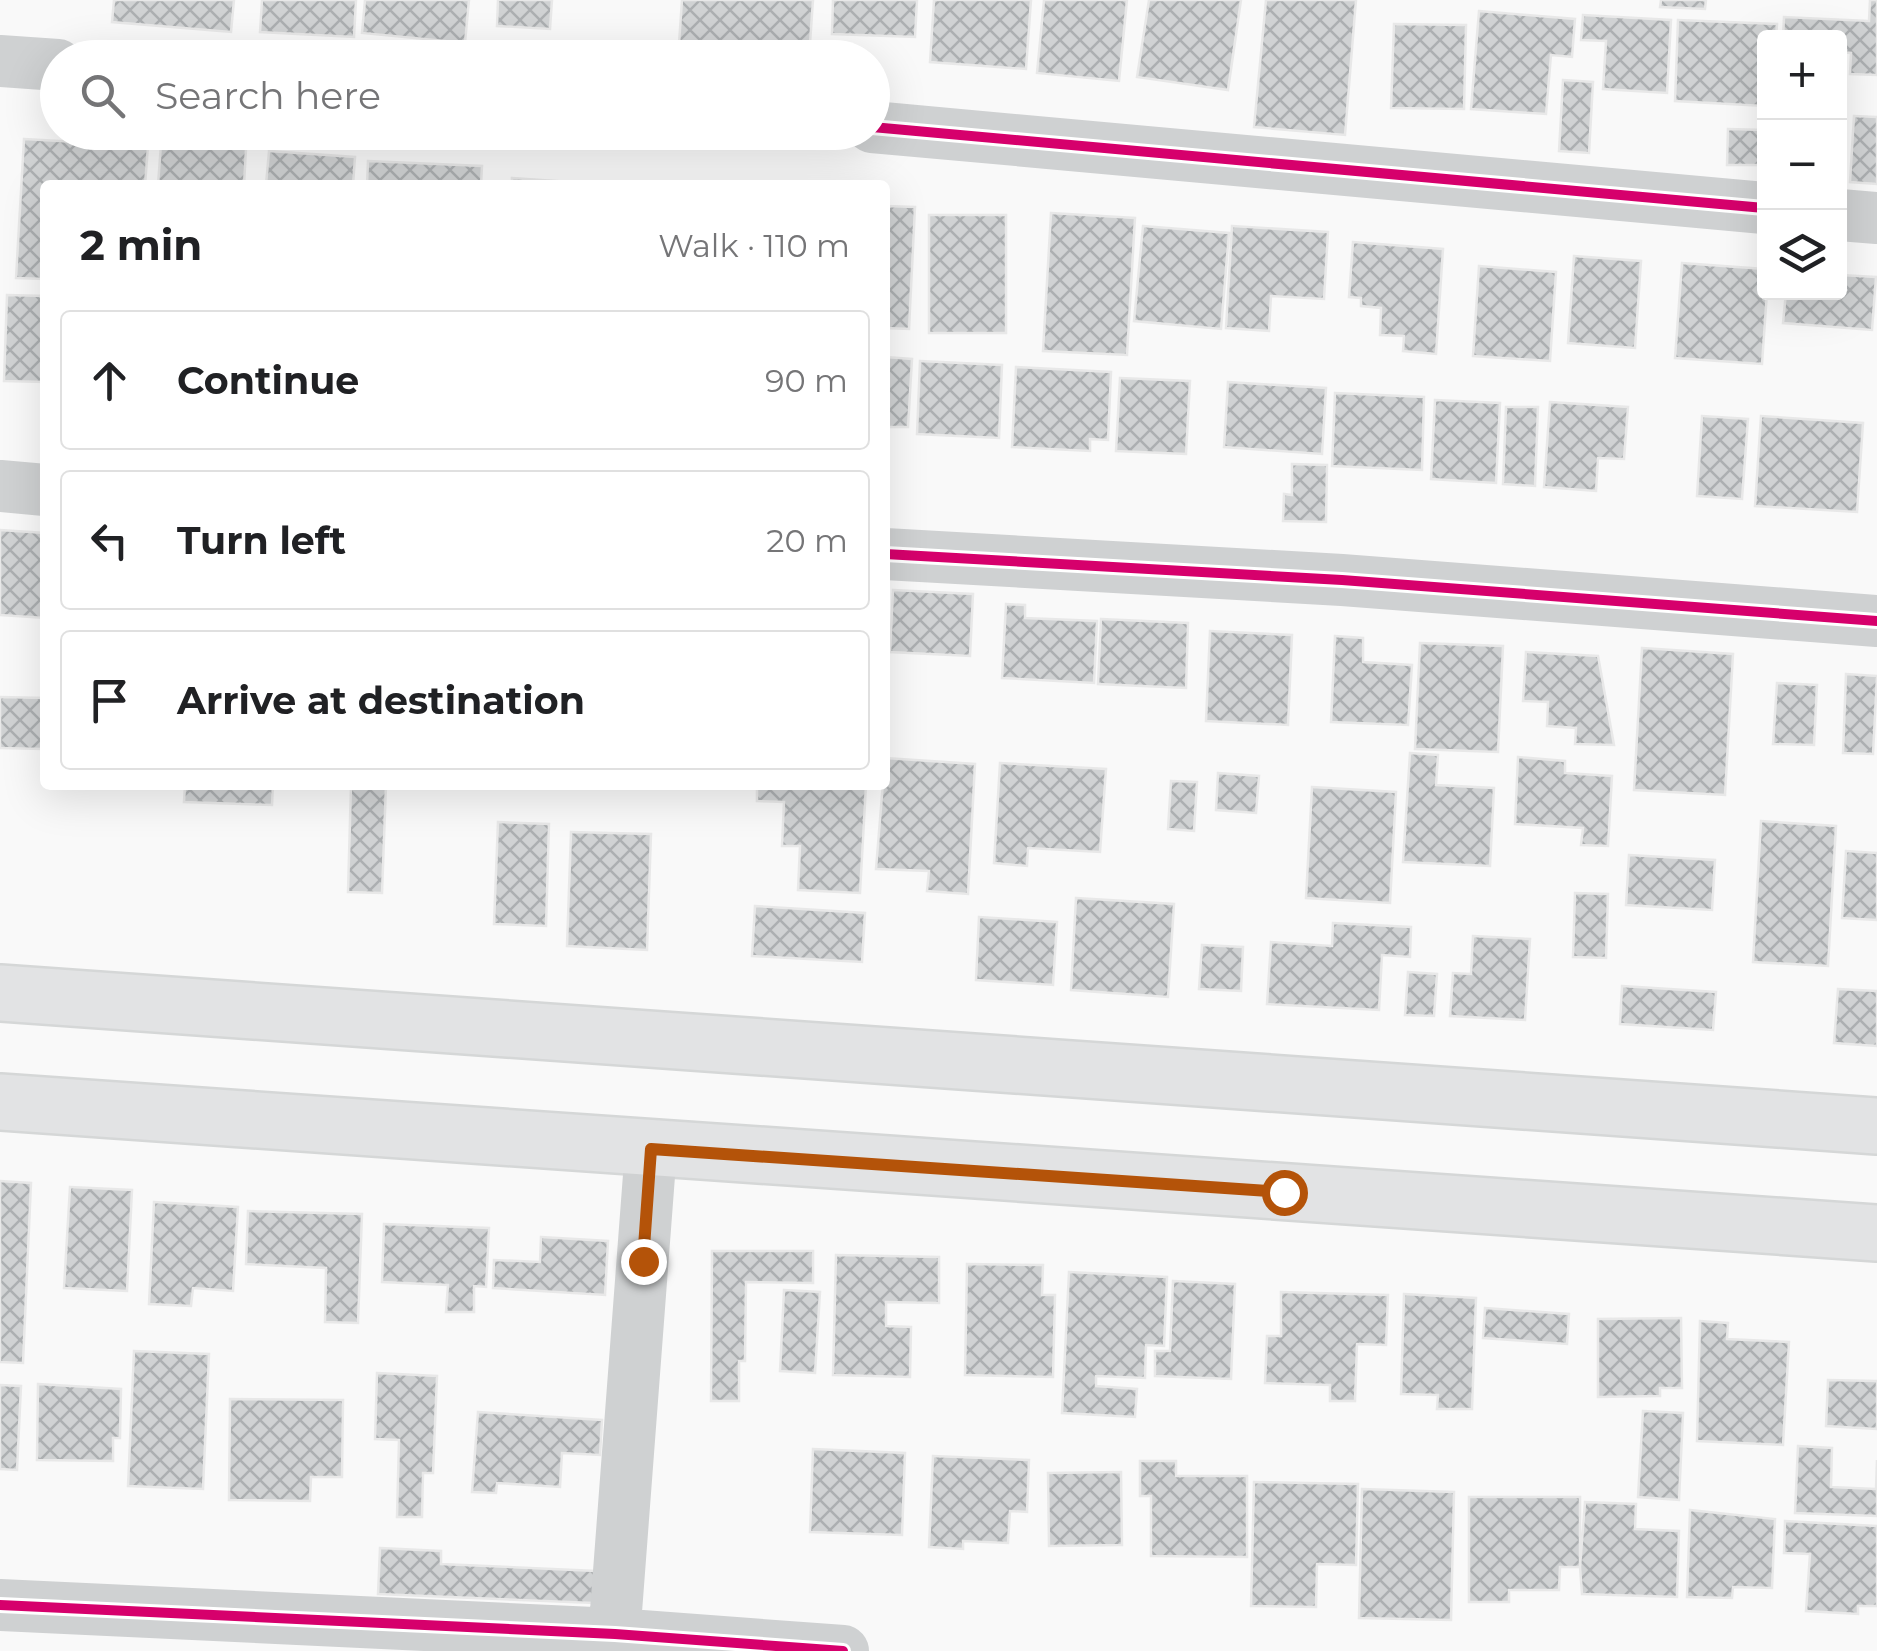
<!DOCTYPE html>
<html lang="en">
<head>
<meta charset="utf-8">
<style>
	body { margin:0; font-family:Montserrat,sans-serif; background:#f2f2f2; color:#202124 }
	.controls { position:absolute; right:30px; top:30px; display:grid; overflow:hidden; border-radius:10px; box-shadow:0 10px 40px #0002 }
	.controls button { width:90px; height:90px; display:grid; place-items:center; padding:0; border:0; border-bottom:2px solid #e0e0e0; background:#fff; color:#202124; font:50px sans-serif }
	.stop { position:absolute; width:30px; height:30px; margin:-22px; border:8px solid #b45309; border-radius:50%; background:#fff }
	.stop.end { background:#b45309; border-color:#fff; box-shadow:0 2px 10px #0008 }
	.list { margin:0; padding:0; list-style:none }
	h2 { display:flex; justify-content:space-between; align-items:center; height:130px; margin:0; padding:0 40px; font-size:42px }
	h2 small { font-size:32px; font-weight:400; color:#757577 }
	.list li { display:grid; grid-template-columns:65px 1fr auto; gap:30px; align-items:center; box-sizing:border-box; height:140px; margin:0 20px 20px; padding:0 20px; border:2px solid #e0e0e0; border-radius:10px }
	.list b { display:block; font-size:38px; white-space:nowrap }
	.list em { font-size:32px; font-style:normal; color:#757577 }
	.icon { flex:none; width:55px; height:55px; fill:none; stroke:currentColor; stroke-width:2; stroke-linecap:round; stroke-linejoin:round }
	.map { position:relative; flex:none; width:1877px; height:1651px; overflow:hidden }
	.search { position:absolute; background:#fff; box-shadow:0 10px 40px #0002; left:40px; top:40px; width:850px; height:110px; display:flex; align-items:center; gap:25px; box-sizing:border-box; padding:0 35px; border-radius:55px; color:#757577; font-size:38px }
	.panel { position:absolute; background:#fff; box-shadow:0 10px 40px #0002; left:40px; top:180px; width:850px; height:610px; border-radius:10px }
	.map>svg:first-child { display:block }
</style>
</head>
<body>
<div class="map">
<svg width="1877" height="1651" viewBox="0 0 1877 1651">
	<defs>
		<pattern id="building-cross-hatch" width="8" height="8" patternUnits="userSpaceOnUse" patternTransform="scale(2.5)"><rect width="8" height="8" fill="#d0d2d3"/><path d="M0 0l8 8M0 8l8-8" fill="none" stroke="#acafb1"/></pattern>
	</defs>
	<rect width="100%" height="100%" fill="#f9f9f9"/>
	<path fill="url(#building-cross-hatch)" stroke="#e8e8e8" stroke-width="2.5" d="M114,0H234L231,32L112,22Z
		M262,0H356L354,37L260,32Z
		M365,0H469L465,43L362,33Z
		M498,0H552L550,29L497,26Z
		M682,0H813L809,58H678Z
		M833,0H917L915,37L832,34Z
		M934,0H1031L1026,69L930,62Z
		M1044,0H1127L1119,81L1037,73Z
		M1149,0H1241L1228,90L1137,77Z
		M1266,0H1356L1345,135L1254,127Z
		M1661,0H1706L1705,9L1660,7Z
		M1870,0H1877V75L1850,74L1851,53L1840,52V38H1783L1784,17L1869,21Z
		M1479,11L1575,19L1572,57L1551,55L1546,114L1471,109Z
		M1583,15L1671,20L1667,93L1603,89L1606,41L1581,40Z
		M1678,20L1777,24L1776,38H1764V106L1675,101Z
		M1394,24L1466,25L1464,109L1391,108Z
		M1563,80L1593,82L1589,153L1559,151Z
		M1854,116L1877,117V184L1850,182Z
		M1728,129L1764,130V165H1727Z
		M24,139L148,146L145,185H45V279L16,278Z
		M161,144L246,149L244,185H158Z
		M269,151L355,157L353,185H266Z
		M368,161L482,166L481,185H367Z
		M512,178L614,185H512Z
		M885,206L915,207L909,329L885,328Z
		M1051,213L1135,218L1127,355L1043,351Z
		M929,215H1006V333H929Z
		M1143,226L1229,233L1221,329L1134,321Z
		M1232,226L1328,232L1324,299L1271,296L1269,331L1226,328Z
		M1353,242L1443,249L1436,354L1403,351L1404,336L1380,335L1381,308L1361,306V298L1349,297Z
		M1574,256L1641,261L1635,348L1568,343Z
		M1682,263L1764,269V292H1767L1762,364L1675,358Z
		M1479,266L1556,272L1550,361L1473,356Z
		M1840,275L1876,277L1872,330L1783,323L1786,292H1840Z
		M7,295L45,296V382L4,381Z
		M885,357L912,359L908,427H885Z
		M920,361L1002,365L999,438L917,434Z
		M1016,367L1111,372L1108,440L1090,439V451L1012,447Z
		M1120,378L1190,381L1186,454L1116,451Z
		M1228,382L1326,388L1322,454L1224,447Z
		M1335,393L1424,397L1422,470L1332,466Z
		M1435,400L1500,403L1496,483L1431,479Z
		M1550,402L1628,407L1624,459L1598,458L1596,491L1544,487Z
		M1506,407H1538L1535,486L1503,484Z
		M1702,416L1748,419L1742,499L1697,496Z
		M1761,416L1863,423L1857,512L1755,506Z
		M1292,464L1327,465L1326,522L1283,521L1284,494L1292,495Z
		M0,530L45,533V618L0,615Z
		M893,590L973,594L970,656L890,652Z
		M1006,604L1025,605V618L1097,621L1094,683L1002,678Z
		M1101,619L1188,623L1186,688L1098,684Z
		M1210,631L1292,635L1288,725L1206,721Z
		M1335,636L1363,638V662L1412,665L1408,725L1331,722Z
		M1420,643L1503,646L1498,752L1415,749Z
		M1642,648L1733,654L1725,795L1634,790Z
		M1526,652L1598,656L1614,745L1575,744L1576,728L1547,726L1548,702L1523,701Z
		M1846,674L1877,676L1873,754L1843,753Z
		M1777,683L1817,685L1814,745L1773,744Z
		M0,697L44,698L42,749L0,748Z
		M1410,753L1438,755L1436,785L1494,788L1490,866L1403,862Z
		M1518,757L1565,761V773L1612,776L1608,846L1581,845L1583,828L1515,824Z
		M885,758L975,764L968,894L927,891L929,871L876,869Z
		M1000,763L1106,769L1100,852L1028,848L1027,866L994,863Z
		M1218,773L1259,776L1256,813L1216,810Z
		M1171,781L1197,782L1194,831L1168,829Z
		M185,785H273L272,805L184,802Z
		M351,785H386L382,893L348,892Z
		M757,785H866L860,893L798,890L800,846H782L784,802L757,801Z
		M1312,787L1396,792L1390,903L1306,898Z
		M1761,821L1836,826L1828,966L1753,962Z
		M498,822L549,824L546,926L494,924Z
		M571,832L651,834L647,950L567,946Z
		M1846,851L1877,853V920L1842,918Z
		M1629,855L1715,860L1712,910L1626,905Z
		M1575,893L1608,894L1606,958L1573,957Z
		M1076,898L1174,904L1168,997L1071,990Z
		M755,906L865,913L862,962L752,956Z
		M979,917L1057,922L1053,985L976,980Z
		M1333,923L1411,927L1410,957L1382,955L1379,1010L1267,1004L1271,942L1332,946Z
		M1473,936L1530,939L1525,1020L1450,1016L1453,973L1471,974Z
		M1202,945L1243,947L1241,991L1199,989Z
		M1408,972L1437,974L1434,1016L1405,1015Z
		M1622,986L1716,992L1713,1030L1620,1024Z
		M1838,989L1877,991V1046L1834,1043Z
		M0,1181L31,1183L23,1363L0,1362Z
		M70,1187L132,1190L127,1291L64,1288Z
		M154,1202L238,1207L233,1291L193,1288L191,1306L149,1304Z
		M248,1211L362,1214L358,1323L325,1322L326,1268L246,1264Z
		M384,1224L489,1228L486,1287L474,1286V1312H446L448,1285L382,1282Z
		M541,1237L608,1241L605,1295L493,1288L494,1260L540,1262Z
		M712,1251H813V1283L746,1282L745,1361H739V1401H711Z
		M836,1255L939,1257V1303L886,1302V1326L911,1327L910,1377L833,1375Z
		M967,1264L1043,1265L1042,1295H1055L1053,1377L965,1375Z
		M1069,1272L1167,1277L1164,1346L1146,1345L1145,1378L1096,1376V1386L1137,1389L1135,1417L1062,1413Z
		M1173,1281L1235,1284L1231,1379L1155,1376V1351H1170Z
		M784,1290L820,1292L815,1373L780,1371Z
		M1281,1292L1388,1295L1386,1345L1357,1344L1355,1401H1330V1385L1265,1383L1267,1336H1281Z
		M1404,1294L1476,1298L1472,1409H1437L1438,1395L1401,1394Z
		M1485,1308L1569,1314L1567,1344L1483,1338Z
		M1681,1318L1682,1388H1660V1396L1598,1397V1319Z
		M1700,1321L1728,1323L1727,1339L1789,1342L1783,1445L1697,1441Z
		M134,1351L209,1354L203,1489L128,1486Z
		M377,1373L437,1376L433,1473H423L422,1517H397L399,1440L375,1439Z
		M1828,1380L1877,1381V1429L1826,1426Z
		M38,1384L121,1389L120,1438H113V1461L37,1460Z
		M0,1385L21,1386L17,1470L0,1469Z
		M230,1399L343,1400L342,1477H311L310,1501L229,1500Z
		M1643,1411L1683,1413L1679,1500L1638,1497Z
		M478,1412L602,1420L600,1455L562,1453L560,1487L497,1483L496,1493L472,1492Z
		M1798,1446L1832,1448L1831,1487L1876,1489L1877,1460V1516L1795,1513Z
		M813,1449L905,1453L902,1535L810,1532Z
		M933,1456L1029,1460L1027,1512L1010,1511L1008,1543L963,1541V1549L929,1547Z
		M1140,1461H1176V1476H1247V1557L1151,1556V1496H1140Z
		M1121,1472L1122,1545L1049,1546L1048,1473Z
		M1254,1482L1358,1484L1356,1565L1317,1564L1316,1607L1251,1606Z
		M1362,1489L1454,1492L1451,1620L1359,1618Z
		M1469,1497H1580V1567H1560L1559,1590H1509V1602H1469Z
		M1585,1502L1636,1504L1635,1529L1679,1531L1677,1597L1582,1594L1580,1567Z
		M1690,1510L1775,1519L1772,1588L1733,1587L1732,1598L1687,1597Z
		M1785,1521L1877,1526V1606H1858V1614L1806,1611L1810,1554L1784,1553Z
		M380,1548L441,1551V1564L596,1571L594,1603L378,1594Z"/>
	<g fill="none" stroke-linecap="round" stroke-linejoin="round">
		<defs>
			<path id="secondary" d="M0,993L1877,1126
				M0,1102L1877,1233"/>
		</defs>
		<use href="#secondary" stroke="#d5d7d7" stroke-width="60"/>
		<path stroke="#cfd1d2" stroke-width="52" d="M0,61L58,65
			M872,127L1764,208
			M1840,215L1877,218
			M0,486L45,490
			M885,554L1342,580L1877,621
			M0,1605L615,1634L843,1651
			M613,1651L651,1149"/>
		<use href="#secondary" stroke="#e2e3e4" stroke-width="55"/>
		<defs>
			<path id="cycleway" d="M872,127L1764,208
				M885,554L1342,580L1877,621
				M0,1605L615,1634L843,1651"/>
		</defs>
		<use href="#cycleway" stroke="#fff" stroke-width="16"/>
		<use href="#cycleway" stroke="#d6006c" stroke-width="10"/>
	</g>
	<g fill="none" stroke-linecap="round" stroke-linejoin="round">
		<path stroke="#b45309" stroke-width="12" d="M643,1261L651,1149L1284,1192"/>
	</g>
</svg>
<div class="controls">
<button>+</button>
<button>−</button>
<button><svg class="icon" aria-label="layers" viewBox="0 0 24 24"><path d="M12 4l9 5-9 5-9-5zM3 14l9 5 9-5"/></svg></button>
</div>
<div class="stop" style="left:1284px;top:1192px"></div>
<div class="stop end" style="left:643px;top:1261px"></div>
<div class="search"><svg class="icon" aria-label="search" viewBox="0 0 24 24"><circle cx="10" cy="10" r="6"/><path d="M15 15l6 6"/></svg>Search here</div>
<section class="panel">
<h2>2 min<small>Walk · 110 m</small></h2>
<ul class="list">
<li><svg class="icon" aria-label="ahead" viewBox="0 0 24 24"><path d="M12 20V5M6 11l6-6 6 6"/></svg><div><b>Continue</b></div><em>90 m</em></li>
<li><svg class="icon" aria-label="left" viewBox="0 0 24 24"><path d="M17 20v-9H6M10 6l-5 5 5 5"/></svg><div><b>Turn left</b></div><em>20 m</em></li>
<li><svg class="icon" aria-label="arrive" viewBox="0 0 24 24"><path d="M6 21V4h12l-3 4 3 4H6"/></svg><div><b>Arrive at destination</b></div></li>
</ul>
</section>
</div>
</body>
</html>
